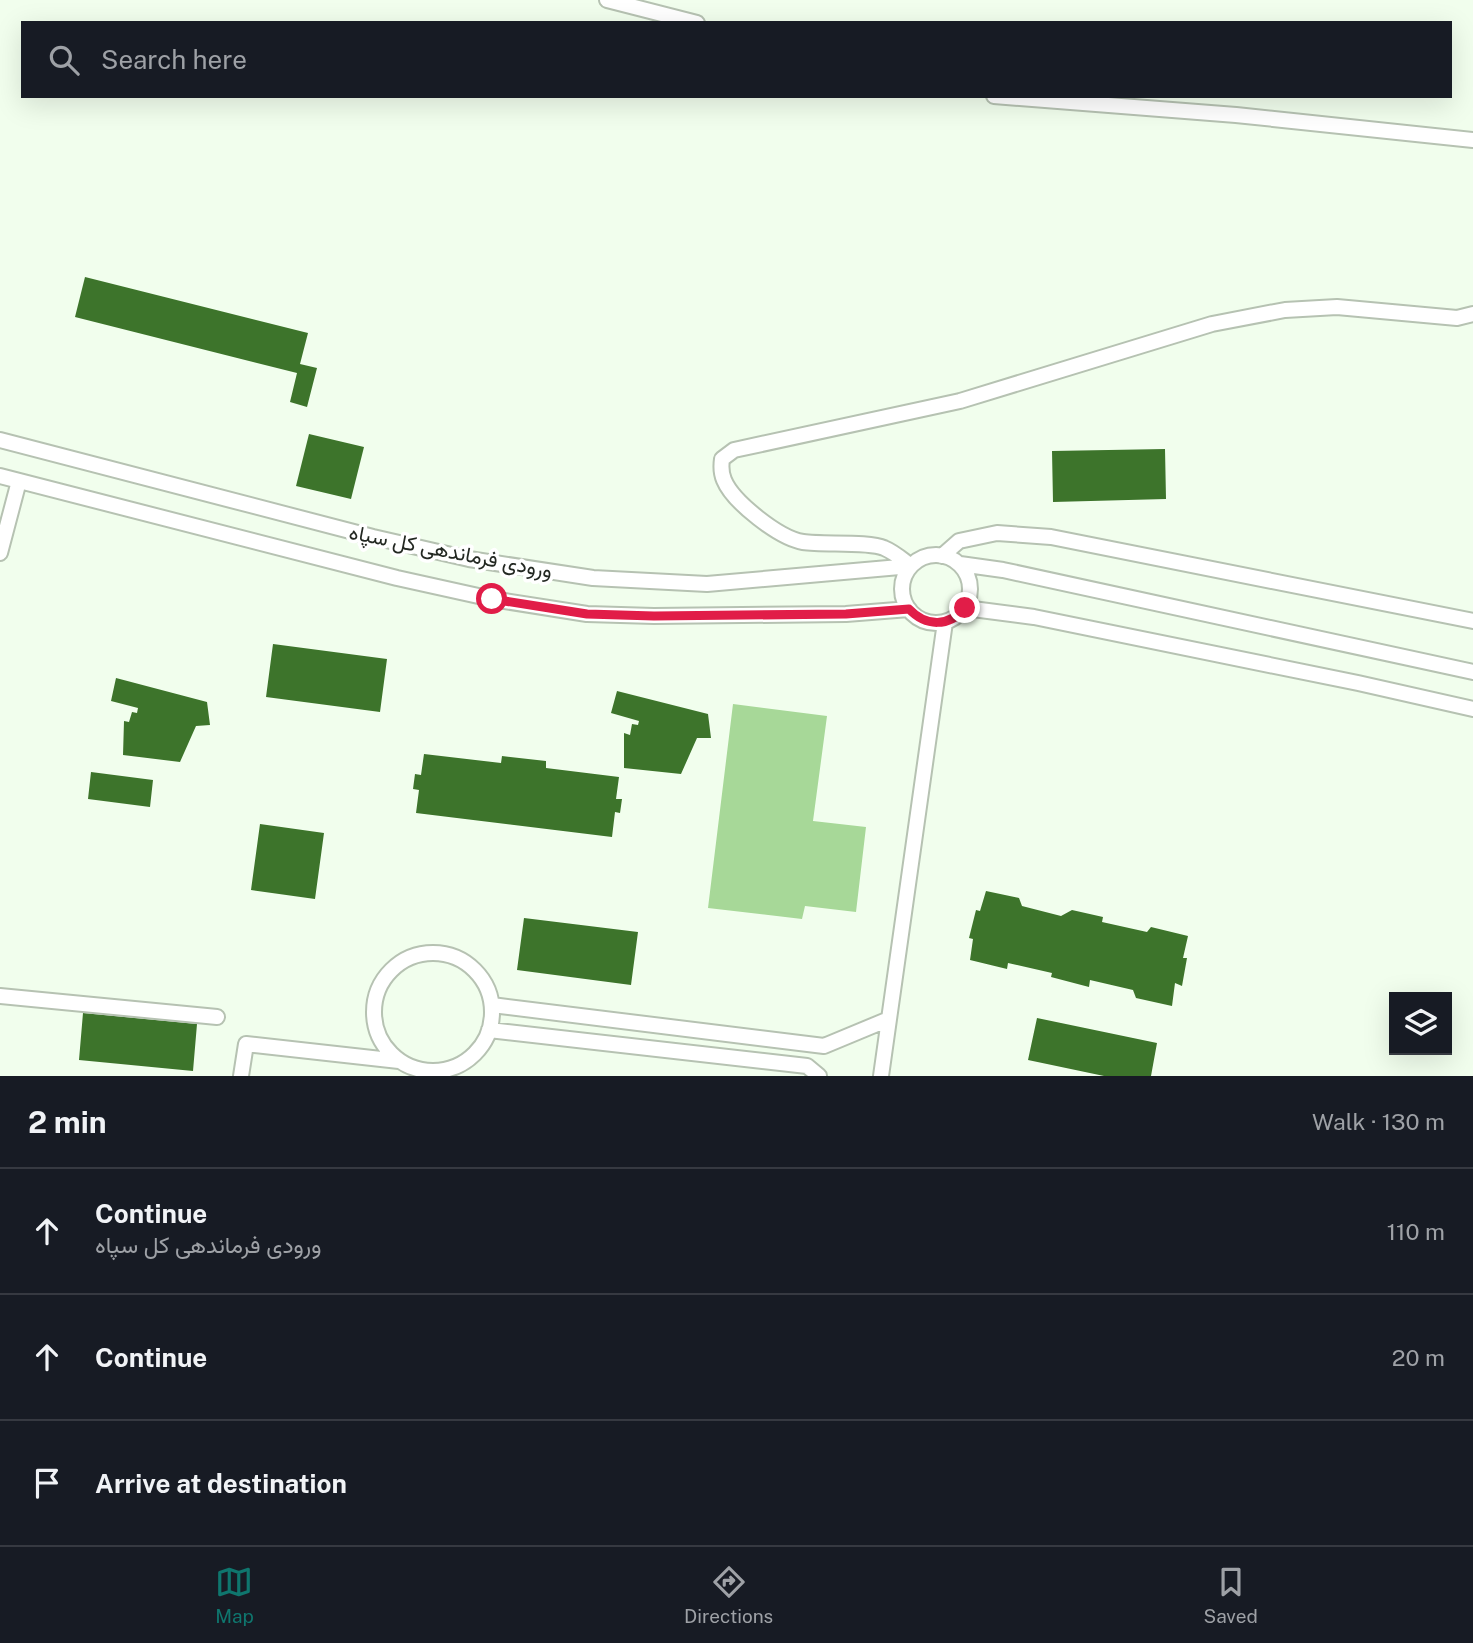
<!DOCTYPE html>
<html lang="en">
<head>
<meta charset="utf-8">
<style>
	body { margin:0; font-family:"Public Sans",Vazirmatn,sans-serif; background:#20242c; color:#f1f3f6 }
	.controls { position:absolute; right:21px; bottom:21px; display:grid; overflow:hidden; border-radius:0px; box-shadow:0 7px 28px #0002 }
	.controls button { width:63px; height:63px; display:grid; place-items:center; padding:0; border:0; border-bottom:2px solid #363941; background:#171b24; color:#f1f3f6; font:35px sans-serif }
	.stop { position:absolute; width:21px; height:21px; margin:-16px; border:5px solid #e11d48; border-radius:50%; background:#fff }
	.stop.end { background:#e11d48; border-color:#fff; box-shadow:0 2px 7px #0008 }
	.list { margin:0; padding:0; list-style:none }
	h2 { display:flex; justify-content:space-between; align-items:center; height:91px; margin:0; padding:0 28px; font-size:30px }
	h2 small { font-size:23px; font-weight:400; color:#9ea1a6 }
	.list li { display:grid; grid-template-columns:46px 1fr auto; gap:21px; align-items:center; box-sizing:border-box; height:126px; padding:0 28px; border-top:2px solid #363941 }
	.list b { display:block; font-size:26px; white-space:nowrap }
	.list p { margin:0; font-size:23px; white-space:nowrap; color:#9ea1a6 }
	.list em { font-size:23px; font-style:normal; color:#9ea1a6 }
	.icon { flex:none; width:38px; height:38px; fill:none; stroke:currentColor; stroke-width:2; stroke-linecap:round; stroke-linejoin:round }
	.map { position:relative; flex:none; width:1473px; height:1076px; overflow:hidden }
	.search { position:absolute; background:#171b24; box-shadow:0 7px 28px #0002; left:21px; right:21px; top:21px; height:77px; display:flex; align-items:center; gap:18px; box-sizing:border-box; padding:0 24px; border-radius:0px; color:#9ea1a6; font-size:26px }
	.sheet { height:469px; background:#171b24 }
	nav { display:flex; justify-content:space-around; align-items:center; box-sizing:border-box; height:98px; border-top:2px solid #363941; background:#171b24; font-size:19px; color:#9ea1a6 }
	nav a { display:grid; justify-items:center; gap:4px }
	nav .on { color:#0f766e }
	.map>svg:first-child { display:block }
</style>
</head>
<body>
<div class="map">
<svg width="1473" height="1076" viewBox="0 0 1473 1076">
	<rect width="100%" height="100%" fill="#f1feed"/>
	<path fill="#a7d898" d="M733,704L827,716L813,821L866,827L856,912L805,906L802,919L708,908Z"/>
	<path fill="#3d742b" d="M85,277L308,333L300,364L317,368L307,407L290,402L297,373L75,317Z
		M309,434L364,447L351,499L296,486Z
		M1165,449L1166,499L1053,502L1052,451Z
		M273,644L387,659L380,712L266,697Z
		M116,678L207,702L210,725L196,726L180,762L123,755L124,721L129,722L132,712L137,713L138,708L111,701Z
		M617,691L708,714L711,738H697L681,774L624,768V733L630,735L632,724L638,725L639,721L611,713Z
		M424,754L501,763L502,756L546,761V768L619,777L616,799H622L620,813L615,812L612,837L416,813L419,790L413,789L415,774L421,775Z
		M91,772L153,780L150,807L88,799Z
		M260,824L324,833L315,899L251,890Z
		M986,891L1019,898L1022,906L1061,916L1072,910L1103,917L1102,922L1147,932L1151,927L1188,936L1183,958H1187L1182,986L1175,983L1172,1006L1136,998L1133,990L1090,980L1089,987L1051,977L1052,973L1008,963L1007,969L970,960L973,939L969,938L976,910L980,911Z
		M524,918L638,932L631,985L517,970Z
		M83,1013L197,1024L193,1071L79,1060Z
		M1037,1018L1157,1043L1151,1076H1104L1028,1060Z"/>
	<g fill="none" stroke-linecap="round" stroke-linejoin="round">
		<defs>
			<path id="lane" d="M607,0L697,23
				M994,96L1236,115L1473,140
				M0,440L373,537L469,559L593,578L707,584L911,566
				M0,476L397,578L492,599L587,614L654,616L846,614L909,609
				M0,553L19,481
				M902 589a34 34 0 1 1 68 0a34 34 0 1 1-68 0Z
				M942,556L959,541L997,533L1051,537L1473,621
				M960,564L1003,570L1473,672
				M911,566C903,560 894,552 884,548C869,541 823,545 803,542C779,538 733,502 724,480C721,473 721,466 722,459L734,450L960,401L1212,324L1285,310L1337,307L1457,318L1473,314
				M965,608L1034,617L1358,683L1473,709
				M374 1012a59 59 0 1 1 118 0a59 59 0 1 1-118 0Z
				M0,996L217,1017
				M492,1005L824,1046L889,1019
				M489,1030L807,1066L819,1076
				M241,1076L246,1044L399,1061
				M881,1076L945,622"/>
		</defs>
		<use href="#lane" stroke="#b6c2b2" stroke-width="18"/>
		<use href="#lane" stroke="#fff" stroke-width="14"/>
	</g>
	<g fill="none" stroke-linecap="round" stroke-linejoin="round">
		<path stroke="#e11d48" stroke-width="9" d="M492,599L587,614L654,616L846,614L909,609C926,627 949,627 965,608"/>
	</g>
	<g text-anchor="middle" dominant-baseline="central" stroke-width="7" stroke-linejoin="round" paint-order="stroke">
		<g font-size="21" fill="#232822" stroke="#fff">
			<text transform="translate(451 551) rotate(11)">ورودی فرماندهی کل سپاه</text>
		</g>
	</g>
</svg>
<div class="controls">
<button><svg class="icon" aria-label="layers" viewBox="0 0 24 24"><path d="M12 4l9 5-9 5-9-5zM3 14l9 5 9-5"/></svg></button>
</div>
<div class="stop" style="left:492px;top:599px"></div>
<div class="stop end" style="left:965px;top:608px"></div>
<div class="search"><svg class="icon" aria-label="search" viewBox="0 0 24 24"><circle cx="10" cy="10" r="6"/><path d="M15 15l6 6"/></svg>Search here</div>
</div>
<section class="sheet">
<h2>2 min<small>Walk · 130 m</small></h2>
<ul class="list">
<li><svg class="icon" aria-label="ahead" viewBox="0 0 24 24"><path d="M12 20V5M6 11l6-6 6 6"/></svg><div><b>Continue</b><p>ورودی فرماندهی کل سپاه</p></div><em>110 m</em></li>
<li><svg class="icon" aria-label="ahead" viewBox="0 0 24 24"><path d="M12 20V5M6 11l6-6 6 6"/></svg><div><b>Continue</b></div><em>20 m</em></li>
<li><svg class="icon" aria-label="arrive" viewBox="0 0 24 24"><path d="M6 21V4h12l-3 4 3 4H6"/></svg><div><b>Arrive at destination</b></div></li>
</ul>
</section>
<nav>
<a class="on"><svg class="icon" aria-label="map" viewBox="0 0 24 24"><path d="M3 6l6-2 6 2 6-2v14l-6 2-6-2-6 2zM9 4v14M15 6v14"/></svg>Map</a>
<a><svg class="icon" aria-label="directions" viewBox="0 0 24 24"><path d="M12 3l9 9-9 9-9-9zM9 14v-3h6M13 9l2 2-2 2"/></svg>Directions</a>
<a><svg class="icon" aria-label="saved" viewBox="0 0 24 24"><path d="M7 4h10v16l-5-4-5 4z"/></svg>Saved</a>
</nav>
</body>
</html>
